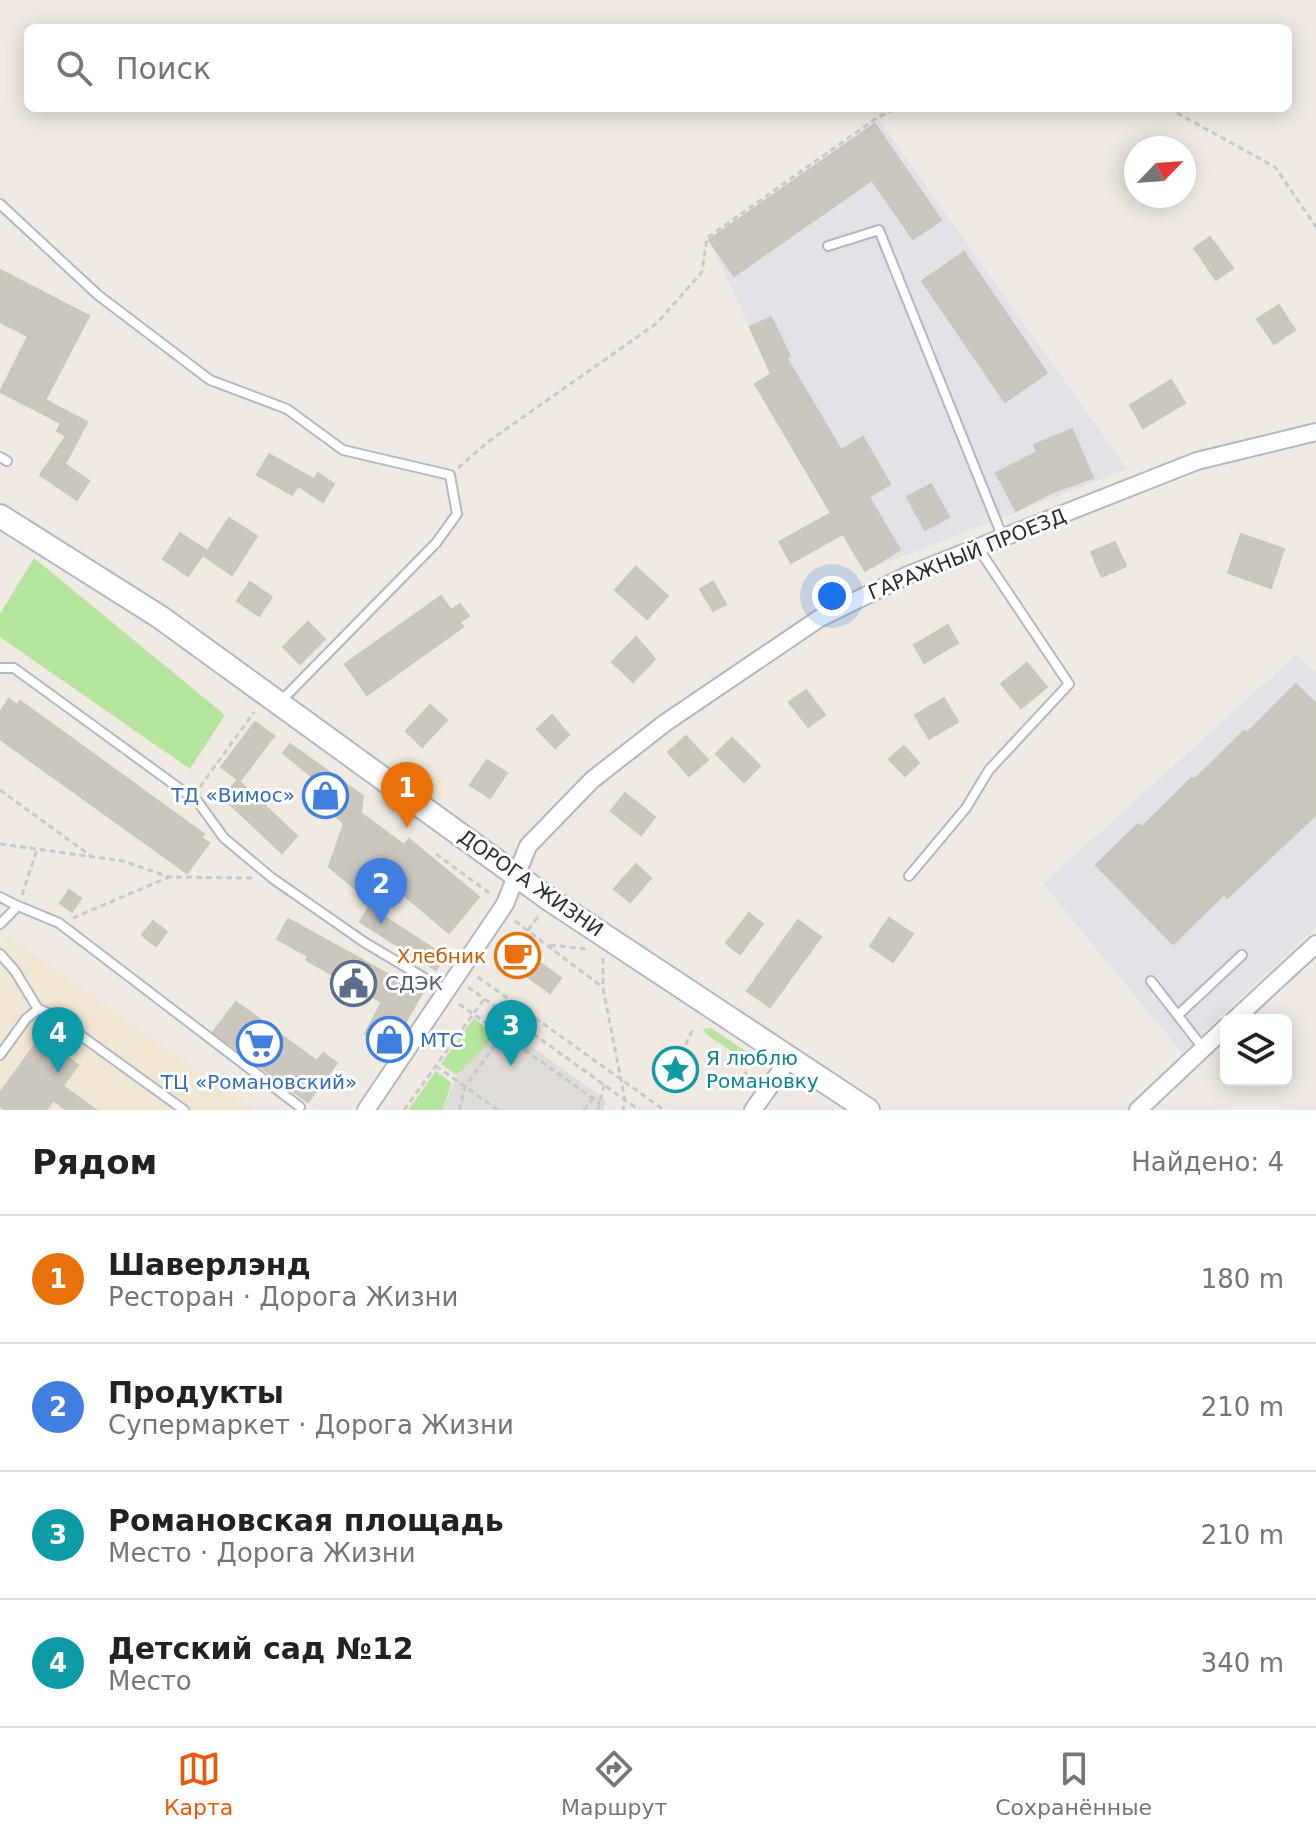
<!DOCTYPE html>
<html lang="ru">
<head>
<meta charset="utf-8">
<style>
	body { margin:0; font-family:"DejaVu Sans",sans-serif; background:#f2f2f2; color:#222 }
	.controls { position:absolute; right:24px; bottom:24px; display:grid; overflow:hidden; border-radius:12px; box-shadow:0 4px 20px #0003 }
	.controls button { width:72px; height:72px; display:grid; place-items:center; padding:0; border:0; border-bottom:2px solid #e0e0e0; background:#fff; color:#222; font:40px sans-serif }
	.compass { position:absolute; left:1124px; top:136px; width:72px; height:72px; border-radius:50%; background:#fff; box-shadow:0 4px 20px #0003; rotate:65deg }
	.you { position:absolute; left:832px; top:596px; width:28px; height:28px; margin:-20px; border:6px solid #fff; border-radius:50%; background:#1a73e8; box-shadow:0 0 0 12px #1a73e833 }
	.badge { display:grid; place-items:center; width:52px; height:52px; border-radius:50%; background:#ea580c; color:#fff; font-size:26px; font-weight:700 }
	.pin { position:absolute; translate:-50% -66px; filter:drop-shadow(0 2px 4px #0008) }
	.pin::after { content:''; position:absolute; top:42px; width:28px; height:24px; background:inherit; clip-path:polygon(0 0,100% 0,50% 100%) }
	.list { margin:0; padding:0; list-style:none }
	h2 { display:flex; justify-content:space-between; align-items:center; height:104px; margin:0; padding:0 32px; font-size:34px }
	h2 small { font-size:26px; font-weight:400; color:#767676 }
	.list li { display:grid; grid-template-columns:52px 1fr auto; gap:24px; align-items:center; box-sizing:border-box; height:128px; padding:0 32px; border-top:2px solid #e0e0e0 }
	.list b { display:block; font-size:30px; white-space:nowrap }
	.list p { margin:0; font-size:26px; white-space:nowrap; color:#767676 }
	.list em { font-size:26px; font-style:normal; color:#767676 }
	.icon { flex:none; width:44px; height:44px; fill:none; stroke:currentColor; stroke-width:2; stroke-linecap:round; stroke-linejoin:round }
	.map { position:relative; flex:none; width:1316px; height:1110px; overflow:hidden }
	.search { position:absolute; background:#fff; box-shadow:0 4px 20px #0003; left:24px; right:24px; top:24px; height:88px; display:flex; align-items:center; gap:20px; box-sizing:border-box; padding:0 28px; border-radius:12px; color:#767676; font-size:30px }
	.sheet { height:616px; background:#fff }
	nav { display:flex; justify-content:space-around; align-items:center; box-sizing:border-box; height:112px; border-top:2px solid #e0e0e0; background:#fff; font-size:22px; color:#767676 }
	nav a { display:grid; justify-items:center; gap:4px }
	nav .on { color:#ea580c }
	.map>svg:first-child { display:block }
</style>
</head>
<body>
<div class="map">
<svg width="1316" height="1110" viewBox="0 0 1316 1110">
	<rect width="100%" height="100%" fill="#efe9e1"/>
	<path fill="#e3e1e8" d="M878,118L1127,469L865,571L755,383L771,373L709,240Z
		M1297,654L1316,673V927L1182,1053L1043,884Z"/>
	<path fill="#f0e6d1" d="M8,936L253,1110H0V947Z"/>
	<path fill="#b6e59e" d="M34,558L225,715L190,769L0,637V614Z
		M474,1018L491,1033L490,1043L457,1075L441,1064Z
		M711,1028L750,1054L752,1061H746L707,1035L703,1029Z
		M436,1071L452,1083L442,1110H408Z"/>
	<path fill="#dfdcd8" d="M499,1023L606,1100L604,1110H442L457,1075L489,1043Z"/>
	<path fill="#cbc7bf" stroke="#cbc5ba" stroke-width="2" d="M875,124L941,220L913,239L872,180L734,276L709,240Z
		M1210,237L1233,268L1216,280L1194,248Z
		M964,252L1047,373L1005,402L922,281Z
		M0,270L89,316L45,400L87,422L65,464L89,481L77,500L40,475L66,436L57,431L61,423L0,392L28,336L0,322Z
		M1279,305L1295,330L1274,344L1257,319Z
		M771,317L790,356L786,357L841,450L863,437L890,484L869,497L900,550L865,571L843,534L791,563L779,542L831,513L755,384L771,374L750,327Z
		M1171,380L1185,403L1143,428L1130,405Z
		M1072,429L1093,478L1053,492L1016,511L996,473L1037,452L1034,445Z
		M269,454L314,479L318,473L334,484L323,502L298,486L292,495L257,475Z
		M931,484L949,517L925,530L907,497Z
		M229,518L257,536L232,575L204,556Z
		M180,533L206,550L188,576L163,559Z
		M1241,534L1284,549L1271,588L1228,573Z
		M1115,542L1126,566L1102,577L1091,552Z
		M636,567L668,596L647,619L615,590Z
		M250,582L272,597L259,616L237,601Z
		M713,582L726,604L713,611L700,589Z
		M441,596L451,610L460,604L469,616L460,622L463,627L367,695L345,664Z
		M308,622L325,639L300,664L283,647Z
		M948,625L958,643L924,663L914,645Z
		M636,637L655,659L633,682L612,662Z
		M1027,663L1047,687L1021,708L1001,684Z
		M1296,684L1316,704V815L1227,898L1224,894L1173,944L1096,865L1138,824L1142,827L1192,778L1194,780L1244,731L1247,733Z
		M806,690L825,715L808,727L789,702Z
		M944,698L958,722L929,739L915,715Z
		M9,699L17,705L20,701L204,834L201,837L209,843L187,873L0,739V712Z
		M430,705L447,720L422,747L406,731Z
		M552,715L569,735L555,748L537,729Z
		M255,722L274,736L240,781L221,767Z
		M686,736L708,760L689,776L668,752Z
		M732,738L760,766L744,782L716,754Z
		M290,744L363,796L361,813L404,845L409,839L479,897L449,933L380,875L363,895L329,867L344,823L311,796L321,784L283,753Z
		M904,746L919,763L905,776L889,759Z
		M487,760L507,773L490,798L470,785Z
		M238,780L297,836L282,853L222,797Z
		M625,793L655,817L641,835L611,811Z
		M636,864L651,878L630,902L614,889Z
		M69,890L81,898L72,912L60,903Z
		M369,907L445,956L436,970L360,922Z
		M749,913L763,924L740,954L726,943Z
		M889,918L913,934L893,962L870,946Z
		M288,919L422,993L391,1048L365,1034L382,1002L306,960L308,956L277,939Z
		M798,920L821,937L770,1007L747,991Z
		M153,921L167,932L156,946L142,935Z
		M509,940L561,978L550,993L498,955Z
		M236,1002L317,1061L323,1053L337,1063L308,1102L213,1032Z
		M40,1038L78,1065L63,1086L96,1110H66L53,1100L46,1110H6L0,1106V1093Z"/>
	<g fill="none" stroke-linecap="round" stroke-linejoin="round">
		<defs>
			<path id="lane" d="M0,204L98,295L210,380L287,409L343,450L450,475L457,514L436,543L281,701
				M828,246L879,230L1003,538
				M0,457L7,461
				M0,668H14L198,802L224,838L272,878L364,942L446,991
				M909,876L966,808L989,770L1069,684L978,548
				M0,897L18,906
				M0,924L18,906L59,923L300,1107
				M0,954L15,971L38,1009
				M1151,981L1203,1048
				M1178,1015L1242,955
				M0,1055L26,1019L38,1009L51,1014L184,1110"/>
			<path id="street" d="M1234,1020L1316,944
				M366,1110L505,904L528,846L592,780L665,723L820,618L908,575L1197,461L1316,432
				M753,1110L791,1056
				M1138,1110L1226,1027"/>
			<path id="secondary" d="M0,516L160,617L549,899L868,1110"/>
		</defs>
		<use href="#lane" stroke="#b4b7c1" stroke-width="12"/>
		<use href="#street" stroke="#b4b7c1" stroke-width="20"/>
		<use href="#secondary" stroke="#b4b7c1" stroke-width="26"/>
		<path stroke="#c9c9c9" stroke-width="3" stroke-dasharray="6 4" stroke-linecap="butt" d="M1168,108L1275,167L1316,227
			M458,468L489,441L657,323L702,272L707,238L878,117L898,108
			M200,787L254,712
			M0,790L91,856
			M0,844L123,861L169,877L252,878
			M436,854L492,895
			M22,895L37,850
			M73,918L169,877
			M515,921L601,986
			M528,930L540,914
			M550,945L586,949
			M603,958V988L625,1100L623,1110
			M478,977L664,1110
			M468,987L639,1110
			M459,1004L600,1103
			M742,1062L750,1085
			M677,1063L693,1029
			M436,1066L498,1110
			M404,1110L484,999
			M459,1110L465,1087L503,1034
			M584,1110L593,1098
			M598,1110L604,1085"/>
		<use href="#lane" stroke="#fff" stroke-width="8"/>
		<use href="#street" stroke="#fff" stroke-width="16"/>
		<use href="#secondary" stroke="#fff" stroke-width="22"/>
	</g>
	<defs>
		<symbol id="shop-ring" viewBox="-11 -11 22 22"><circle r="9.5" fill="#fff" stroke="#3f7fe0" stroke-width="1.5"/><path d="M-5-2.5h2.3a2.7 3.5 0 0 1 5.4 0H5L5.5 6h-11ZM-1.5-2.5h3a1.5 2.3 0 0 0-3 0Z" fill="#3f7fe0"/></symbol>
		<symbol id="cafe-ring" viewBox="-11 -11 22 22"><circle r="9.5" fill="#fff" stroke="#e8710a" stroke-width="1.5"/><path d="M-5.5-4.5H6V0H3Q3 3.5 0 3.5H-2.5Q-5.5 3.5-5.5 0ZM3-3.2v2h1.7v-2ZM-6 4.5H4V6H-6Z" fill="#e8710a"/></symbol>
		<symbol id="civic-ring" viewBox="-11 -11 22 22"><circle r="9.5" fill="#fff" stroke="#5c6f8a" stroke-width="1.5"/><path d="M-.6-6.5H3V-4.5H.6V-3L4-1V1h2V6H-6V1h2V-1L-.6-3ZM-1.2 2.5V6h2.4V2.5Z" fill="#5c6f8a"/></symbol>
		<symbol id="supermarket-ring" viewBox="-11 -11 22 22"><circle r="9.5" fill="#fff" stroke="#3f7fe0" stroke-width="1.5"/><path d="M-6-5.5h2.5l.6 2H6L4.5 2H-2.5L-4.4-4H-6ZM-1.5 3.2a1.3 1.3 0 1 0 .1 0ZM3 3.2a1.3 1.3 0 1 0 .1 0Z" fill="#3f7fe0"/></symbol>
		<symbol id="sight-ring" viewBox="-11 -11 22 22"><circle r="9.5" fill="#fff" stroke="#0f9aa8" stroke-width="1.5"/><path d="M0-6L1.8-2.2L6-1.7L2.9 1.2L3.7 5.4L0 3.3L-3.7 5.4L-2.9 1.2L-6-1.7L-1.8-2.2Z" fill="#0f9aa8"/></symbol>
	</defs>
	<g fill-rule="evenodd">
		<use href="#shop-ring" x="300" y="770" width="51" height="51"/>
		<use href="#cafe-ring" x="492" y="930" width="51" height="51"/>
		<use href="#civic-ring" x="328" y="958" width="51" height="51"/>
		<use href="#shop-ring" x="364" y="1014" width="51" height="51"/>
		<use href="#supermarket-ring" x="234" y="1018" width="51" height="51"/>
		<use href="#sight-ring" x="650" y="1044" width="51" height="51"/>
	</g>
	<g text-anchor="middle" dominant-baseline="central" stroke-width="6" stroke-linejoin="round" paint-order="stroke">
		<g font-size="20" fill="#2e2e2e" stroke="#fff">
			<text transform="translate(967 554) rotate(-22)">ГАРАЖНЫЙ ПРОЕЗД</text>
			<text transform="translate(531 883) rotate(35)">ДОРОГА ЖИЗНИ</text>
		</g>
		<g font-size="20" fill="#366cbe" stroke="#fff" text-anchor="end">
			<text x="295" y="795">ТД «Вимос»</text>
			<text x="420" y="1040" text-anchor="start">МТС</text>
			<text x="259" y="1082" text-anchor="middle">ТЦ «Романовский»</text>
		</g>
		<g font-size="20" fill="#c56008" stroke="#fff" text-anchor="end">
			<text x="486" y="956">Хлебник</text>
		</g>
		<g font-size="20" fill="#4e5e75" stroke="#fff" text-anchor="start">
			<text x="385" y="983">СДЭК</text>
		</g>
		<g font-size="20" fill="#0d838f" stroke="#fff" text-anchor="start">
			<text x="706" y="1058">Я люблю<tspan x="706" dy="23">Романовку</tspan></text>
		</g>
	</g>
</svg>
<div class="controls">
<button><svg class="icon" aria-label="layers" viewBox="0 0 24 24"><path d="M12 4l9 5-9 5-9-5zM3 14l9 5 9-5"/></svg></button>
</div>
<svg class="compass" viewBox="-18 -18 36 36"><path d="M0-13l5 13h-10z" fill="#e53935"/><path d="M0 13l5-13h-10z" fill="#767676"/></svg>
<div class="you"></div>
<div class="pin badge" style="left:407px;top:828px;background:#e8710a">1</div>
<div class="pin badge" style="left:381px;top:924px;background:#3f7fe0">2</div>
<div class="pin badge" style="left:511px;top:1066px;background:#0f9aa8">3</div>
<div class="pin badge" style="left:58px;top:1073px;background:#0f9aa8">4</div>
<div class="search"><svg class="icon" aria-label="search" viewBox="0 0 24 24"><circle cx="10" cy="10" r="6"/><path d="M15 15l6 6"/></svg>Поиск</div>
</div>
<section class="sheet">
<h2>Рядом<small>Найдено: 4</small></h2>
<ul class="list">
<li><span class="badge" style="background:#e8710a">1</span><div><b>Шаверлэнд</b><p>Ресторан · Дорога Жизни</p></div><em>180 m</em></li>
<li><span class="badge" style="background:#3f7fe0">2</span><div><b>Продукты</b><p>Супермаркет · Дорога Жизни</p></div><em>210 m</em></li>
<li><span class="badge" style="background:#0f9aa8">3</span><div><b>Романовская площадь</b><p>Место · Дорога Жизни</p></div><em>210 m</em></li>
<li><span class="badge" style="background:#0f9aa8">4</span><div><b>Детский сад №12</b><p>Место</p></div><em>340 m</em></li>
</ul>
</section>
<nav>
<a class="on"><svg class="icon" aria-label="map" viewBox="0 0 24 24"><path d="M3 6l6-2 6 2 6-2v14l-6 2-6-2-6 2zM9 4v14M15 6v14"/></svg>Карта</a>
<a><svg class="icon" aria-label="directions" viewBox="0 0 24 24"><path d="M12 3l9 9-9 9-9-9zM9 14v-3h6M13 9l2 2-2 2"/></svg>Маршрут</a>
<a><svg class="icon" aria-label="saved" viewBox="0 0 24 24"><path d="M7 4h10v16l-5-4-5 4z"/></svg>Сохранённые</a>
</nav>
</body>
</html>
